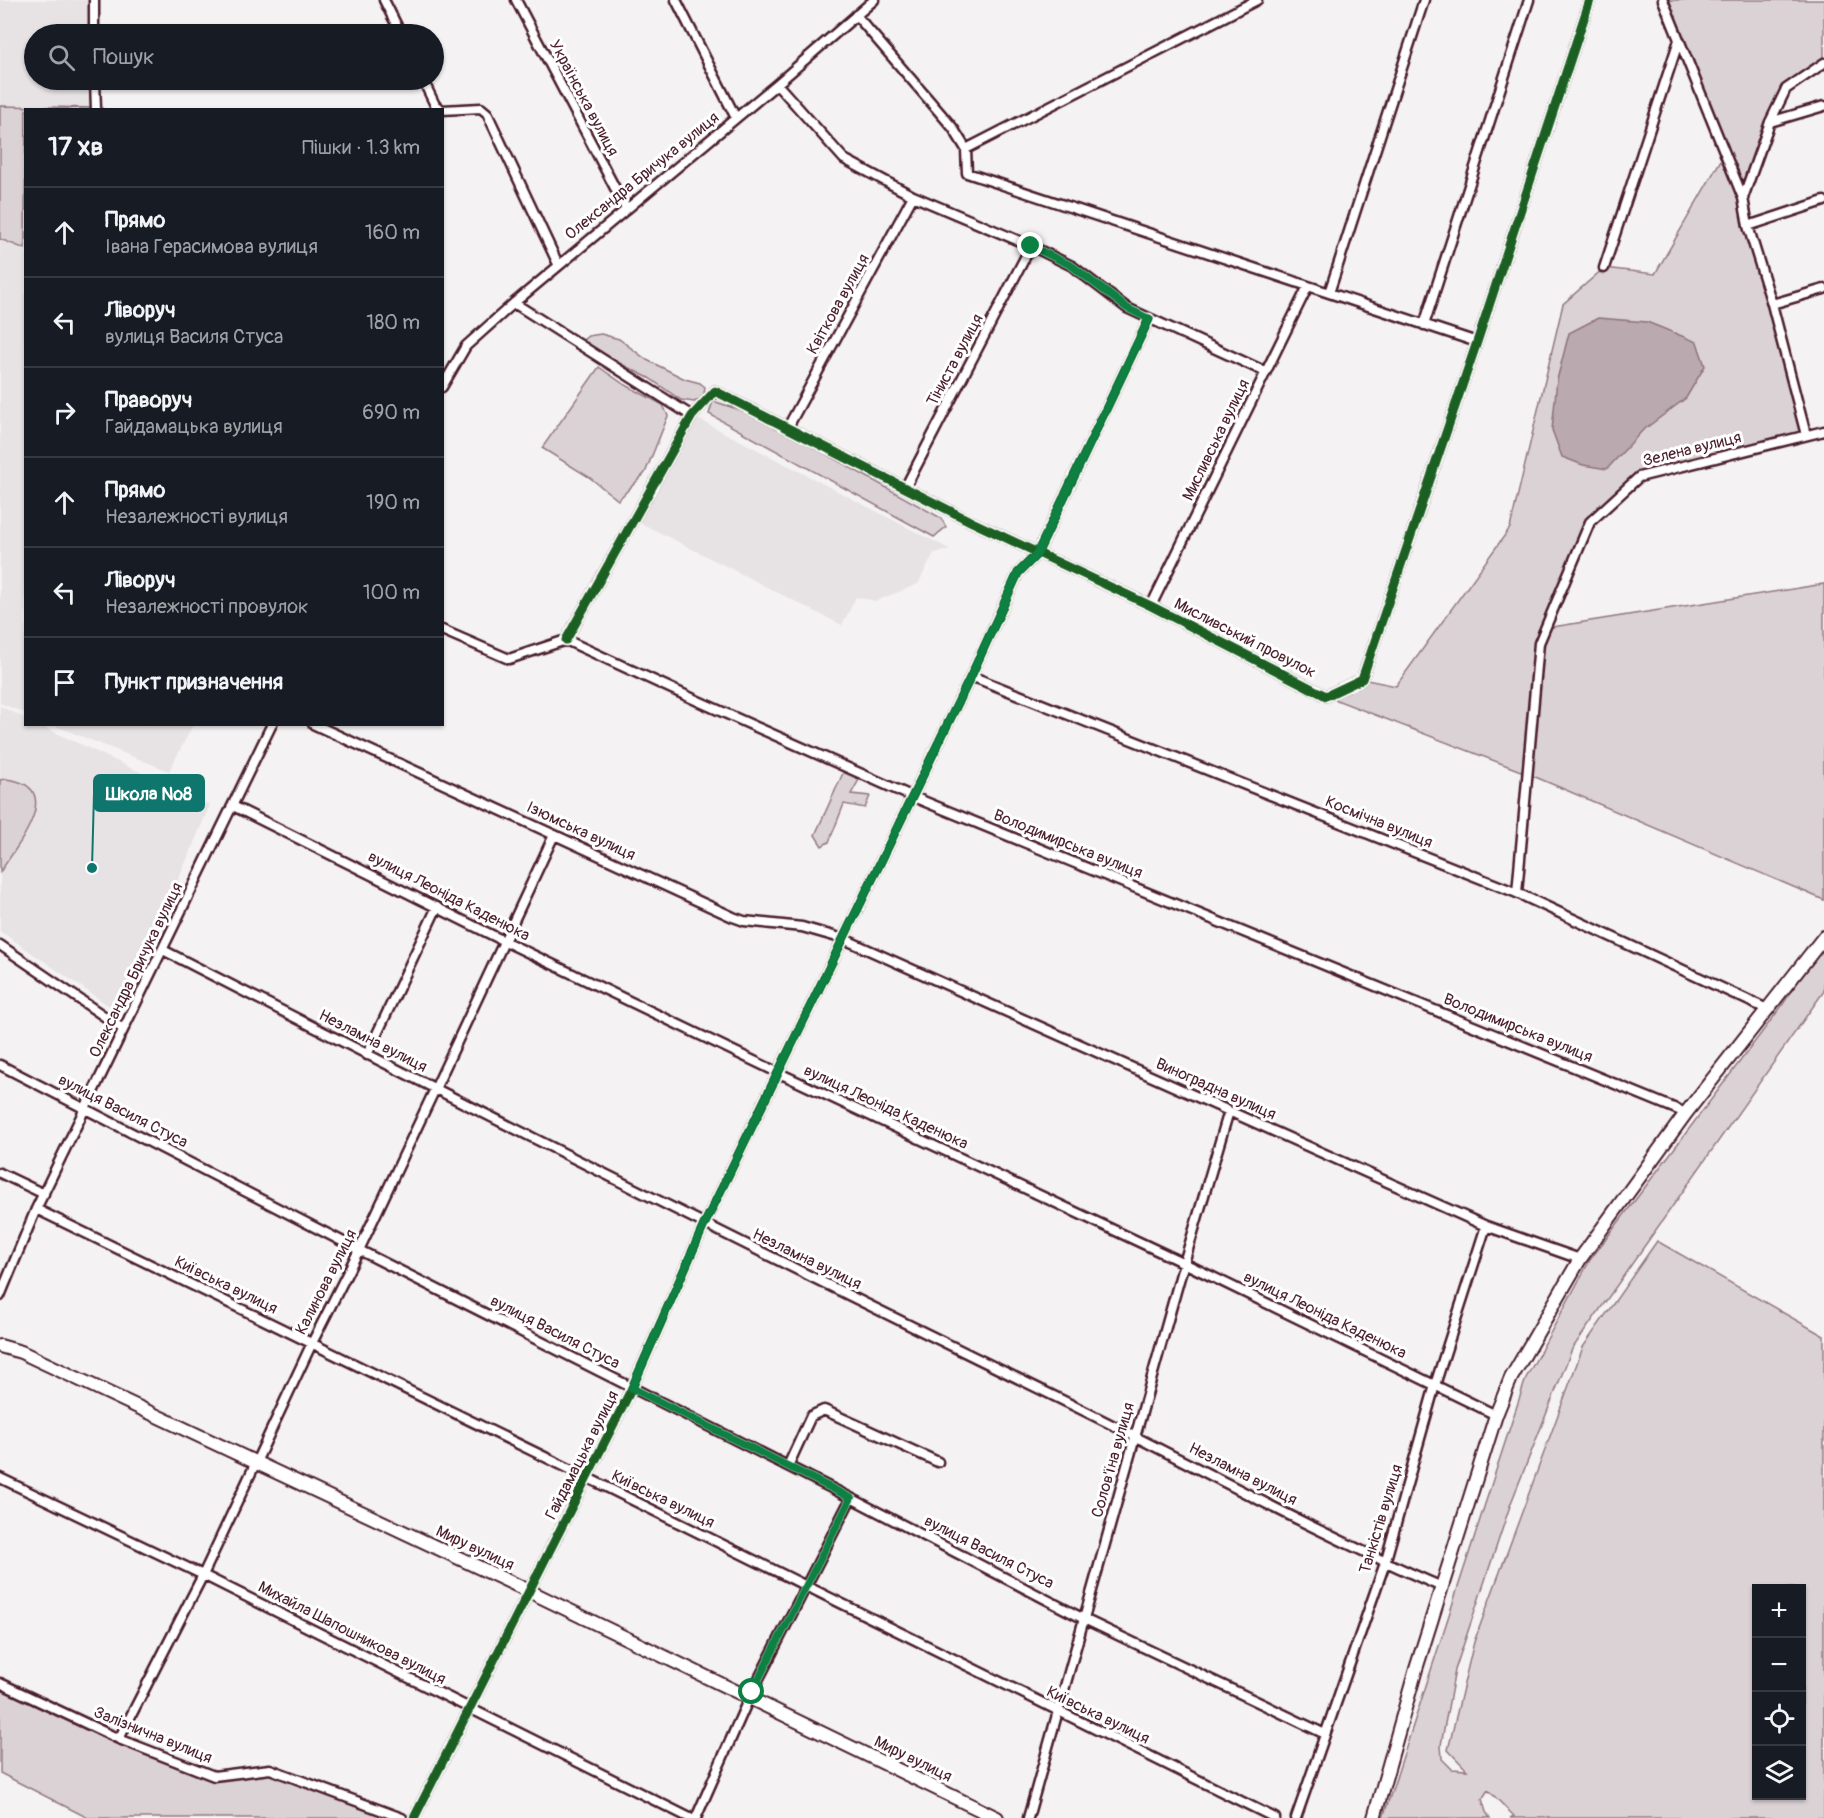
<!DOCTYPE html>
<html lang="uk">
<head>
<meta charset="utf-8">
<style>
	body { margin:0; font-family:Pangolin,sans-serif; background:#20242c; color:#f1f3f6 }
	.controls { position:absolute; right:18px; bottom:18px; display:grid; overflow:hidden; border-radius:0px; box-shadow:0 2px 4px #0004 }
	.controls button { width:54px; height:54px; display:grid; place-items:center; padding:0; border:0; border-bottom:2px solid #363941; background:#171b24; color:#f1f3f6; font:30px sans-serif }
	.stop { position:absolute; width:18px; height:18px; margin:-14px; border:4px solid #0b8043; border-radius:50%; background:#fff }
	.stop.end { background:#0b8043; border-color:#fff; box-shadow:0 2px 6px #0008 }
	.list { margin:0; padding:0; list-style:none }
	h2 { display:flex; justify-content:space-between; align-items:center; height:78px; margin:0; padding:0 24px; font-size:26px }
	h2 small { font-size:20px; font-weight:400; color:#9ea1a6 }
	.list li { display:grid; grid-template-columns:39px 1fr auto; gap:18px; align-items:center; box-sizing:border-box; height:90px; padding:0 24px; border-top:2px solid #363941 }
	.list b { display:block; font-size:22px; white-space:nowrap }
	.list p { margin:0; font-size:20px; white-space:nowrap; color:#9ea1a6 }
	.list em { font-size:20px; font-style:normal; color:#9ea1a6 }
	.icon { flex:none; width:33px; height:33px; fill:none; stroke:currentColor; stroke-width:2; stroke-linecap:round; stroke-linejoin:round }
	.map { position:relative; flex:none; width:1824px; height:1818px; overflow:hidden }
	.search { position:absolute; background:#171b24; box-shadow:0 2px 4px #0004; left:24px; top:24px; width:420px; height:66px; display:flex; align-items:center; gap:15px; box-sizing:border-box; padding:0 21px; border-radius:33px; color:#9ea1a6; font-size:22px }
	.panel { position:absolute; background:#171b24; box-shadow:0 2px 4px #0004; left:24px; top:108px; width:420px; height:618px; border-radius:0px }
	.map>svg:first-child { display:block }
</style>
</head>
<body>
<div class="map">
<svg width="1824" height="1818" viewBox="0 0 1824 1818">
	<rect width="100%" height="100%" fill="#f4f2f2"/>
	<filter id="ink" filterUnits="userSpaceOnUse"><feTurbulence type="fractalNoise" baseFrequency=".0167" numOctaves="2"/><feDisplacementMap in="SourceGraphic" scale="12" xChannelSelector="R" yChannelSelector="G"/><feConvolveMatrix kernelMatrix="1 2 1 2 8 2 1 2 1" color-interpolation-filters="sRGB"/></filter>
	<g filter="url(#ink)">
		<path fill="#e7e2e3" d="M0,0H94V34H34V80H95L96,108L0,106Z
			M0,239L25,249V713L0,703Z
			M692,416L951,550L934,553L918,584L876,601L856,597L842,625L633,519Z
			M0,706L25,718L26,724L39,725L210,805L121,1014L0,931Z
			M53,725L193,724V725L169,771Z"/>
		<path fill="#dbd2d5" stroke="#927880" stroke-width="1.5" fill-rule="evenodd" d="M1663,0H1824V63L1786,89L1743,198L1806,435L1638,478L1590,522L1546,628L1824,584V900L1526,773L1326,696L1362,679L1396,686L1510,528L1563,304L1604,268L1655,274L1725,153Z
			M0,106L96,108L26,110L25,249L0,239Z
			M601,334L619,339L647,360L685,379L700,383L705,387L704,394L700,399L694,402L681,400L649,378L585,346L583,340L588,336Z
			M599,367L622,383L663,405L668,416L645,473L618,500L589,477L542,448Z
			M713,401L755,415L941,518L946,527L934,537L709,414Z
			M844,771L860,778L851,794L870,796L865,808L844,804L829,842L822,846L815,835Z
			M6,779C68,786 16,847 0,872V780Z
			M1824,943V991L1572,1349L1511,1503L1455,1670L1441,1745L1442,1759L1452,1769L1467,1770L1448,1750L1474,1642L1583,1347L1657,1241L1824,1336V1818H1510L1514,1816L1488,1790L1482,1799L1486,1812L1490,1818H1383L1526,1378L1590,1260L1781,1007ZM1756,1588H1802V1796H1756Z
			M0,1680L119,1739L214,1776L270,1769L402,1818H88L0,1773Z"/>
		<path fill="#baa9ae" stroke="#8d727a" stroke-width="1.5" d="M1598,318L1647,322L1697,342L1705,366L1686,398L1642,431L1607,469L1583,465L1562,457L1552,430L1557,380L1569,333Z"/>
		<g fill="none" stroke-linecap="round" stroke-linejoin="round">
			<defs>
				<path id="street" d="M94,0V34
					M384,0L401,34
					M516,0L626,209
					M676,0L736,118
					M1663,0L1743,198L1748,226L1772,304L1806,435
					M856,15L953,128L966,149L967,173L1477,342
					M95,80L96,110
					M423,80L435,105L442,110
					M777,84L844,159L913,196L1031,246L1072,266L1127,308L1266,372
					M442,110L481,108L487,113L558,264
					M1770,122L1824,106
					M966,149L1257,0
					M1743,198L1770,122L1786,89L1824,63
					M1748,226L1824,201
					M1604,268L1679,40
					M1329,293L1424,0
					M514,303L692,416
					M1772,304L1824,289
					M1424,325L1529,0
					M442,387L466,346L514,303L777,84L874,0
					M788,427L913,196
					M905,488L1031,246
					M1151,606L1308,286
					M442,630L509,659L566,640L698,701L911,796L1686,1113
					M566,640L684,430L692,416L715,391L972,522L1151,606L1326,696L1362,679L1477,342L1590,0
					M971,676L1517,893L1769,1010
					M313,724L733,917L744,921L802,927L844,939L1486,1226L1580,1259
					M233,806L504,941L777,1072L1184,1263L1496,1415
					M1517,893L1539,643L1590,522L1639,477L1824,431
					M0,945L123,1029
					M163,950C461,1103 761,1253 1062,1400C1189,1462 1312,1531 1442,1587
					M367,1055L437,907
					M0,1065L359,1250L851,1498L1084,1619L1325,1734
					M0,1173L44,1194
					M36,1209L588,1478L1275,1818
					M0,1296L36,1209L272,724
					M788,1466L811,1416L824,1410L938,1462
					M0,1478L203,1575L690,1818
					M0,1683L119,1739L214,1776L270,1769L402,1818
					M119,1739L203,1575L312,1343L359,1250L435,1089L554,835
					M414,1818L632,1388L704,1225L971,676L1018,573L1037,554L1149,319
					M696,1818L749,1698L851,1498
					M1028,1818L1184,1263L1229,1111
					M1296,1818L1385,1563L1435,1385L1486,1226"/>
				<path id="secondary" d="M0,1346L21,1352L529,1591L997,1818
					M1374,1818L1416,1669L1496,1415L1511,1378L1580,1259L1686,1113L1824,937"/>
			</defs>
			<use href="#street" stroke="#4a1f2b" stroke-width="13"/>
			<use href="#secondary" stroke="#4a1f2b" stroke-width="16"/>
			<use href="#street" stroke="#fff" stroke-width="8"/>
			<use href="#secondary" stroke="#fff" stroke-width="12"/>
			<defs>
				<path id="cycleway" d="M566,640L684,430L692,416L715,391L972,522L1151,606L1326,696L1362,679L1477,342L1590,0
					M414,1818L632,1388L704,1225L971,676L1018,573L1037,554L1149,319"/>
			</defs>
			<use href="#cycleway" stroke="#fff" stroke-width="13"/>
			<use href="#cycleway" stroke="#1b5e20" stroke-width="9"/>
		</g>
	</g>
	<g fill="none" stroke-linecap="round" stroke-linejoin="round" filter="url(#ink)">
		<path stroke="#0b8043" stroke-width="8" d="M752,1692L851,1498L632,1388L704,1225L971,676L1018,573L1037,554L1149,319L1127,308L1072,266L1031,246"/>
	</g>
	<g text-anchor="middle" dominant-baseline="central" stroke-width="6" stroke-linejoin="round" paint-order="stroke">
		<g font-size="16" fill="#4a1f2b" stroke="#fff">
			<text transform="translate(584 98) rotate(62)">Українська вулиця</text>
			<text transform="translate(642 176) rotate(-39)">Олександра Бричука вулиця</text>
			<text transform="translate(838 304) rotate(-61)">Квіткова вулиця</text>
			<text transform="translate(955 360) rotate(-62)">Тіниста вулиця</text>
			<text transform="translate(1216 440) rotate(-64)">Мисливська вулиця</text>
			<text transform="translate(1692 449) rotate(-14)">Зелена вулиця</text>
			<text transform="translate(1245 638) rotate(27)">Мисливський провулок</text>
			<text transform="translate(1379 822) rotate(22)">Космічна вулиця</text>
			<text transform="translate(581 831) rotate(25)">Ізюмська вулиця</text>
			<text transform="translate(1068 844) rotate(22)">Володимирська вулиця</text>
			<text transform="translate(449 896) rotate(27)">вулиця Леоніда Каденюка</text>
			<text transform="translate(136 970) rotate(-64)">Олександра Бричука вулиця</text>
			<text transform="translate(1518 1028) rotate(22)">Володимирська вулиця</text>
			<text transform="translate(373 1041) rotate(27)">Незламна вулиця</text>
			<text transform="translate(1216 1089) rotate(24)">Виноградна вулиця</text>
			<text transform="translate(886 1107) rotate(25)">вулиця Леоніда Каденюка</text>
			<text transform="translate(123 1111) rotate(27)">вулиця Василя Стуса</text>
			<text transform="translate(807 1259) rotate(26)">Незламна вулиця</text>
			<text transform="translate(326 1282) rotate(-63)">Калинова вулиця</text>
			<text transform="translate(226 1285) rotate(26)">Київська вулиця</text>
			<text transform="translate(1325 1315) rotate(26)">вулиця Леоніда Каденюка</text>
			<text transform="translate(555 1332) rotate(27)">вулиця Василя Стуса</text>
			<text transform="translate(582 1455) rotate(-63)">Гайдамацька вулиця</text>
			<text transform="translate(1113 1460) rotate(-74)">Солов'їна вулиця</text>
			<text transform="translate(1243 1474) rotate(27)">Незламна вулиця</text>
			<text transform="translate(663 1499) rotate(26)">Київська вулиця</text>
			<text transform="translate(1381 1519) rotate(-73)">Танкістів вулиця</text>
			<text transform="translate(475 1548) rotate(25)">Миру вулиця</text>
			<text transform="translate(989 1552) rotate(27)">вулиця Василя Стуса</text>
			<text transform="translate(352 1633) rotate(27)">Михайла Шапошникова вулиця</text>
			<text transform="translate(1098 1715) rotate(26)">Київська вулиця</text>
			<text transform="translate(153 1735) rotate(22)">Залізнична вулиця</text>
			<text transform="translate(913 1759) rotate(26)">Миру вулиця</text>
		</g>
	</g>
	<path fill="none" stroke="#0f766e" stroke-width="2" d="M92 868L94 793"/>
	<circle fill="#0f766e" stroke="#fff" stroke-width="2" cx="92" cy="868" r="6"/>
	<rect fill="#0f766e" stroke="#0f766e" stroke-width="2" x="94" y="775" width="110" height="36" rx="6"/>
	<g font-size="18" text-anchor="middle" font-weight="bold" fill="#fff">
		<text x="149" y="800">Школа №8</text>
	</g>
</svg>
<div class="controls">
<button>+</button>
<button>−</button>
<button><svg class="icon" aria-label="locate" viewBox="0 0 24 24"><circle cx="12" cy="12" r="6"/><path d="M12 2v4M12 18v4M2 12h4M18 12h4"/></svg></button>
<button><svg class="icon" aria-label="layers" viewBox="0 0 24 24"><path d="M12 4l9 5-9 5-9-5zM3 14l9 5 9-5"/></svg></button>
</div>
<div class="stop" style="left:752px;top:1692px"></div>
<div class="stop end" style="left:1031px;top:246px"></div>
<div class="search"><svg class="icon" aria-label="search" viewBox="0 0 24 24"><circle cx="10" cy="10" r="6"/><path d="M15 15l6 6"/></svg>Пошук</div>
<section class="panel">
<h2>17 хв<small>Пішки · 1.3 km</small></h2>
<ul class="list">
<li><svg class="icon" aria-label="ahead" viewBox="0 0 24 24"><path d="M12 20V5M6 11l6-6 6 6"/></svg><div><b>Прямо</b><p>Івана Герасимова вулиця</p></div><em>160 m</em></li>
<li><svg class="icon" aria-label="left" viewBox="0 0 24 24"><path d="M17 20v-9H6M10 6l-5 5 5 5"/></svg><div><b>Ліворуч</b><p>вулиця Василя Стуса</p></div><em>180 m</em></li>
<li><svg class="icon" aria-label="right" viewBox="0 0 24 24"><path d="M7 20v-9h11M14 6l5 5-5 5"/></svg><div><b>Праворуч</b><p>Гайдамацька вулиця</p></div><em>690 m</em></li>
<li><svg class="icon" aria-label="ahead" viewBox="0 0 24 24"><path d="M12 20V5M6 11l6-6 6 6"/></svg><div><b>Прямо</b><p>Незалежності вулиця</p></div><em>190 m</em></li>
<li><svg class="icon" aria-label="left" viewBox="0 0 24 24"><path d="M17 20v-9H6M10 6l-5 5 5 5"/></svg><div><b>Ліворуч</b><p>Незалежності провулок</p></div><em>100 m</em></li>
<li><svg class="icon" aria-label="arrive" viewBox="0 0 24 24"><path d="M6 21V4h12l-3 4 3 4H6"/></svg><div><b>Пункт призначення</b></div></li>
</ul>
</section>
</div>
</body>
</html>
